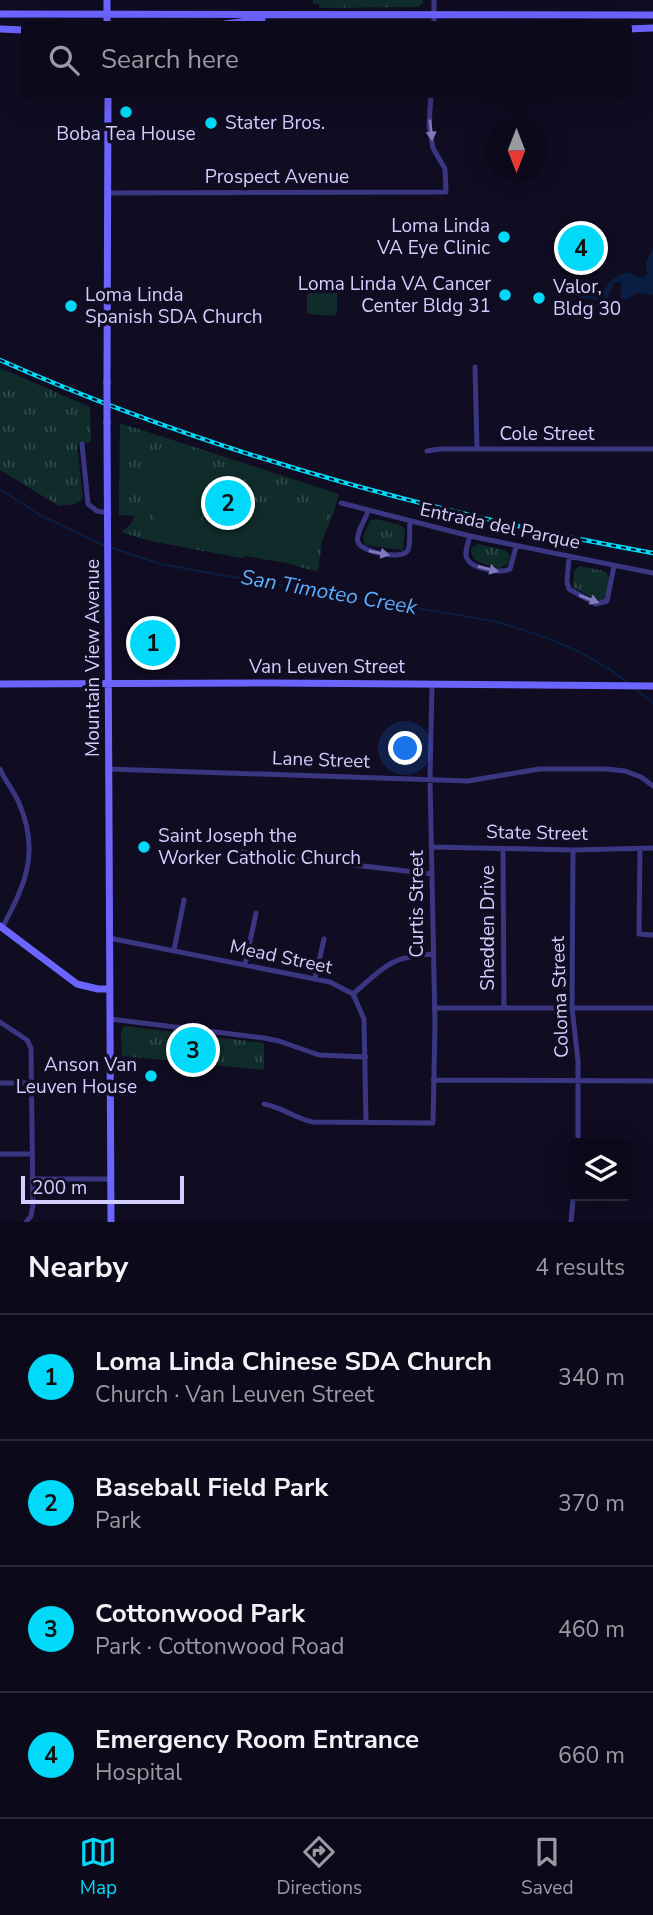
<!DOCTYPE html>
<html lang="en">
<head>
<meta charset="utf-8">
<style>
	body { margin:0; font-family:"Nunito Sans",sans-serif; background:#1a1727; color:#f1f3f6 }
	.controls { position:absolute; right:21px; bottom:21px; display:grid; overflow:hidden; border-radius:7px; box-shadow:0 7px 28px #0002 }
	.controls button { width:63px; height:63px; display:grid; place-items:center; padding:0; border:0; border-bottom:2px solid #2c2a39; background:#0c091a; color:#f1f3f6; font:35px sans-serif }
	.compass { position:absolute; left:485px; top:119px; width:63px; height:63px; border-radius:50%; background:#0c091a; box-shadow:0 7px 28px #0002; rotate:180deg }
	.scale { position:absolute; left:21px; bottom:18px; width:163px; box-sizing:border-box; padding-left:7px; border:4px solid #d4cdff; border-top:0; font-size:19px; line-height:24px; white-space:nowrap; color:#d4cdff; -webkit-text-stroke:5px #100c22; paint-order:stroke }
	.you { position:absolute; left:406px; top:749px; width:24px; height:24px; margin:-18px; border:5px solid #fff; border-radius:50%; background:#1a73e8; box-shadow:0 0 0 10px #1a73e833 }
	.badge { display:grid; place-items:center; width:46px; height:46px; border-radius:50%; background:#00daf8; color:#111; font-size:23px; font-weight:700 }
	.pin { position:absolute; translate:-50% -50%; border:4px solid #fff; box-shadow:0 2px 7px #0006 }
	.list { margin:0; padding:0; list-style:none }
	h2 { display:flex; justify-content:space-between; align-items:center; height:91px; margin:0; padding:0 28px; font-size:30px }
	h2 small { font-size:23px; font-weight:400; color:#9a9aa2 }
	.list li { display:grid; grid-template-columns:46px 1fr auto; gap:21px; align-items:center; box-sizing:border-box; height:126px; padding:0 28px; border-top:2px solid #2c2a39 }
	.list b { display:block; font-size:26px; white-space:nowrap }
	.list p { margin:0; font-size:23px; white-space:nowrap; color:#9a9aa2 }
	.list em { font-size:23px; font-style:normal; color:#9a9aa2 }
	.icon { flex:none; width:38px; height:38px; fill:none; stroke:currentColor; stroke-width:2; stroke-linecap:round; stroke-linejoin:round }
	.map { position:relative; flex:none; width:653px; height:1222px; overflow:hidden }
	.search { position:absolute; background:#0c091a; box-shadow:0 7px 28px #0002; left:21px; right:21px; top:21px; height:77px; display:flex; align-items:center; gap:18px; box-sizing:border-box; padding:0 24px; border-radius:7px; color:#9a9aa2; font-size:26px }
	.sheet { height:595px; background:#0c091a }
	nav { display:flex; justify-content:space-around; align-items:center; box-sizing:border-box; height:98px; border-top:2px solid #2c2a39; background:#0c091a; font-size:19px; color:#9a9aa2 }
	nav a { display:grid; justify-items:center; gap:4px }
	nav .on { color:#00daf8 }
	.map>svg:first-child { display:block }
</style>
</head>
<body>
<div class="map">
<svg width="653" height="1222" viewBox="0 0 653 1222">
	<defs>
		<pattern id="grass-tufts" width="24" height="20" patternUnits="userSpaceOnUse" patternTransform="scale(1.75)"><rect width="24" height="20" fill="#0f2c2b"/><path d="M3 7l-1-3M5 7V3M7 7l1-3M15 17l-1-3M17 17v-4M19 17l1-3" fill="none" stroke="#31494b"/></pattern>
	</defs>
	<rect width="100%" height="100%" fill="#100c22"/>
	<path fill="url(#grass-tufts)" d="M313,0H423V3L419,7L319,8V4H313Z
		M0,368L90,407L91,442L77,444L83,499L75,504L59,506L0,470Z
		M120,423L339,494L334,512L322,541L318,572L286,563L246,556L241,558L150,541L121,532L131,524L135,516L119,515Z
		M376,519L400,525L405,529L403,550L365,545L363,537L370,521Z
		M478,544L505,550L510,555L508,564L499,568C486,564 471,564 471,548Z
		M579,566L604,571L609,576L607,595L603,601L596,600L573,587L574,571Z
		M124,1026L264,1043V1070L122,1056L121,1033Z"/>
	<path fill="#0f2c2b" d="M309,283L337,285V313L335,316L307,314V287Z
		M148,449L219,475L220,480L205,512L185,545C148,524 134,490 148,449Z
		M244,498C260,507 265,534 272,550C253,556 229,559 212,546C207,541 202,533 198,528Z
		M291,504L299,508L326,510C321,546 308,554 274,560L269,509L274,505Z"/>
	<path fill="#0a1e43" d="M653,248V295L637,293L626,300L621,298V282H614L607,300L603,302L588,298L578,299L581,294L606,288C612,277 618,274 631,272C637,278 641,279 647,274L646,263Z"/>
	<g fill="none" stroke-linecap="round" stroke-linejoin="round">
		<path stroke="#0a1e43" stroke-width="2" d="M0,489L40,515L103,545
			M112,548L161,564L215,574L493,621C541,634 588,651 627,682
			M637,690L653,703"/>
		<path stroke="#3a3682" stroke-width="5" d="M434,0V24
			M109,193L446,192L445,169L433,148L429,126L431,94
			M475,367L477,449
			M82,444L88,504L97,511L109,513
			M427,451L440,449H653
			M341,503L470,536L653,573
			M368,511C366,519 355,534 358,542C361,552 403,561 408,550C411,543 409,530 410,522
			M470,536C468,543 464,553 467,559C473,569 500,574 510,569L516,547
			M569,557L567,582L569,589L596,604L607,601L614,566
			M0,769C5,781 14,791 19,803C40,852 26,883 2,928
			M108,769L468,781L539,769H606L625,771L641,777L653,786
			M433,847L573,850L653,848
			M503,848L504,1008
			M640,849L639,934L653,935
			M573,850L572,1008L578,1061V1143
			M242,852L432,874
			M109,938L330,982L353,994L364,1019L366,1123
			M174,950L184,900
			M245,965L256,913
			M315,979L324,939
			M353,994C384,967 391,956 433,954
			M434,1008H653
			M110,1019L264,1038L279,1041L319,1055L366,1057
			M0,1022L27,1040L31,1048L33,1205L31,1216L26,1222
			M433,1080L653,1081
			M0,1083H32
			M264,1104C282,1107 296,1119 313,1122L433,1123L435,1024L430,779L432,684
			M0,1154H32
			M32,1179H111
			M571,1222L574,1189"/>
		<path stroke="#6b64ff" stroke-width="7" d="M107,0V24
			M0,14L653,15
			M225,24L262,19
			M0,29L24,30
			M628,29L653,28
			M107,382L108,94
			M107,423L111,1222
			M0,684L274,683L653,686
			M0,926L77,984L98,989H110"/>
		<defs>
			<path id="rail" d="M0,360C208,452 430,513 653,553"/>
		</defs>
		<use href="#rail" stroke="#00daf8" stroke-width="4.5"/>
		<use href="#rail" stroke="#100c22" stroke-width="2" stroke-dasharray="5" stroke-linecap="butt"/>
		<path stroke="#6b64ff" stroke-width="7" d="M107,382V423"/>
	</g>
	<defs><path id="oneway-solid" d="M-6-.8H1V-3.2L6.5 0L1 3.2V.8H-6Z" transform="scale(1.75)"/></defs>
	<g fill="#7f7aba">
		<use href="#oneway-solid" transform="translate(431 130) rotate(84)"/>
		<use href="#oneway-solid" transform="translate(379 553) rotate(11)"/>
		<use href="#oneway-solid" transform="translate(488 569) rotate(14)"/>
		<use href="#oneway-solid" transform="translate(589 599) rotate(21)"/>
	</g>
	<g fill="#00daf8" stroke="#100c22" stroke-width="2.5">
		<circle cx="126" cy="112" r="7"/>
		<circle cx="211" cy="123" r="7"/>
		<circle cx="504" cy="237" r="7"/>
		<circle cx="505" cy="295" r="7"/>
		<circle cx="539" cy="298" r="7"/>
		<circle cx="71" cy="306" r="7"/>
		<circle cx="144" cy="847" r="7"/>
		<circle cx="151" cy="1076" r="7"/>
	</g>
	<g text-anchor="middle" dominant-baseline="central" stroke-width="7" stroke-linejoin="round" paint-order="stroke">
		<g font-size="19" fill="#d4cdff" stroke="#100c22" text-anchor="start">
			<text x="225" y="123">Stater Bros.</text>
			<text x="126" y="134" text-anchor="middle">Boba Tea House</text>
			<text x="490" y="226" text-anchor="end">Loma Linda<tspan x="490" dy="22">VA Eye Clinic</tspan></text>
			<text x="491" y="284" text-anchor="end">Loma Linda VA Cancer<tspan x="491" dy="22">Center Bldg 31</tspan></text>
			<text x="553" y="287">Valor,<tspan x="553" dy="22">Bldg 30</tspan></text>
			<text x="85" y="295">Loma Linda<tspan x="85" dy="22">Spanish SDA Church</tspan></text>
			<text x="158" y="836">Saint Joseph the<tspan x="158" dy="22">Worker Catholic Church</tspan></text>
			<text x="137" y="1065" text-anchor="end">Anson Van<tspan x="137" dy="22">Leuven House</tspan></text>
		</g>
		<g font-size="19" fill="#d4cdff" stroke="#100c22">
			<text x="277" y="177">Prospect Avenue</text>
			<text x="547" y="434">Cole Street</text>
			<text transform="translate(500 526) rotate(12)">Entrada del Parque</text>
			<text transform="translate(93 658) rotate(-90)">Mountain View Avenue</text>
			<text x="327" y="667">Van Leuven Street</text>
			<text transform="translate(321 760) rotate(2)">Lane Street</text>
			<text transform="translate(537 833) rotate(1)">State Street</text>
			<text transform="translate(417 904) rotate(-90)">Curtis Street</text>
			<text transform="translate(488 928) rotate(-90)">Shedden Drive</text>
			<text transform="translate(281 957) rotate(12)">Mead Street</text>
			<text transform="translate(560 997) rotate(-92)">Coloma Street</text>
		</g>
		<g font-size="21" font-style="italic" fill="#5bb0ff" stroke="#100c22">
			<text transform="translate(329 592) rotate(10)">San Timoteo Creek</text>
		</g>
	</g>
</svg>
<div class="controls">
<button><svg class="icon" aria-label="layers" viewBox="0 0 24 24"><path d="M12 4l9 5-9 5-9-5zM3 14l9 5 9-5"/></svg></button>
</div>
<svg class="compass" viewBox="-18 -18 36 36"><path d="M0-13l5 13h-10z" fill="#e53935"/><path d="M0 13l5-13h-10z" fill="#9a9aa2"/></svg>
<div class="scale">200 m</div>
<div class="you"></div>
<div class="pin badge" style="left:153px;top:643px">1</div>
<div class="pin badge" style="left:228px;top:503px">2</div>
<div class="pin badge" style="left:193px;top:1050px">3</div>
<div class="pin badge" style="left:581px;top:248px">4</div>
<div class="search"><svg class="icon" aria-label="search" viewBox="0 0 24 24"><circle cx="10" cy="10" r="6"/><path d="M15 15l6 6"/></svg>Search here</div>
</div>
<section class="sheet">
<h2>Nearby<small>4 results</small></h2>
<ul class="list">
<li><span class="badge">1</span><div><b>Loma Linda Chinese SDA Church</b><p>Church · Van Leuven Street</p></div><em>340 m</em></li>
<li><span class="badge">2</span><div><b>Baseball Field Park</b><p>Park</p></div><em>370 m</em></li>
<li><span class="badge">3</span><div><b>Cottonwood Park</b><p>Park · Cottonwood Road</p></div><em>460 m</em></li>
<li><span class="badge">4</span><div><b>Emergency Room Entrance</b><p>Hospital</p></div><em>660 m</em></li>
</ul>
</section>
<nav>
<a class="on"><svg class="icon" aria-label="map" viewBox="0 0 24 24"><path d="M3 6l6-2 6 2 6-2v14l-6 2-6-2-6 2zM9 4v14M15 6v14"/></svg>Map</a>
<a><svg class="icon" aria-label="directions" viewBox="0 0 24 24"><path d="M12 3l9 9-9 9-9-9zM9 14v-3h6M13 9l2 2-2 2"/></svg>Directions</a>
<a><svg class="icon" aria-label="saved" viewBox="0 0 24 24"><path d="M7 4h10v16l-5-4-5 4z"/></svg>Saved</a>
</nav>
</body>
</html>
